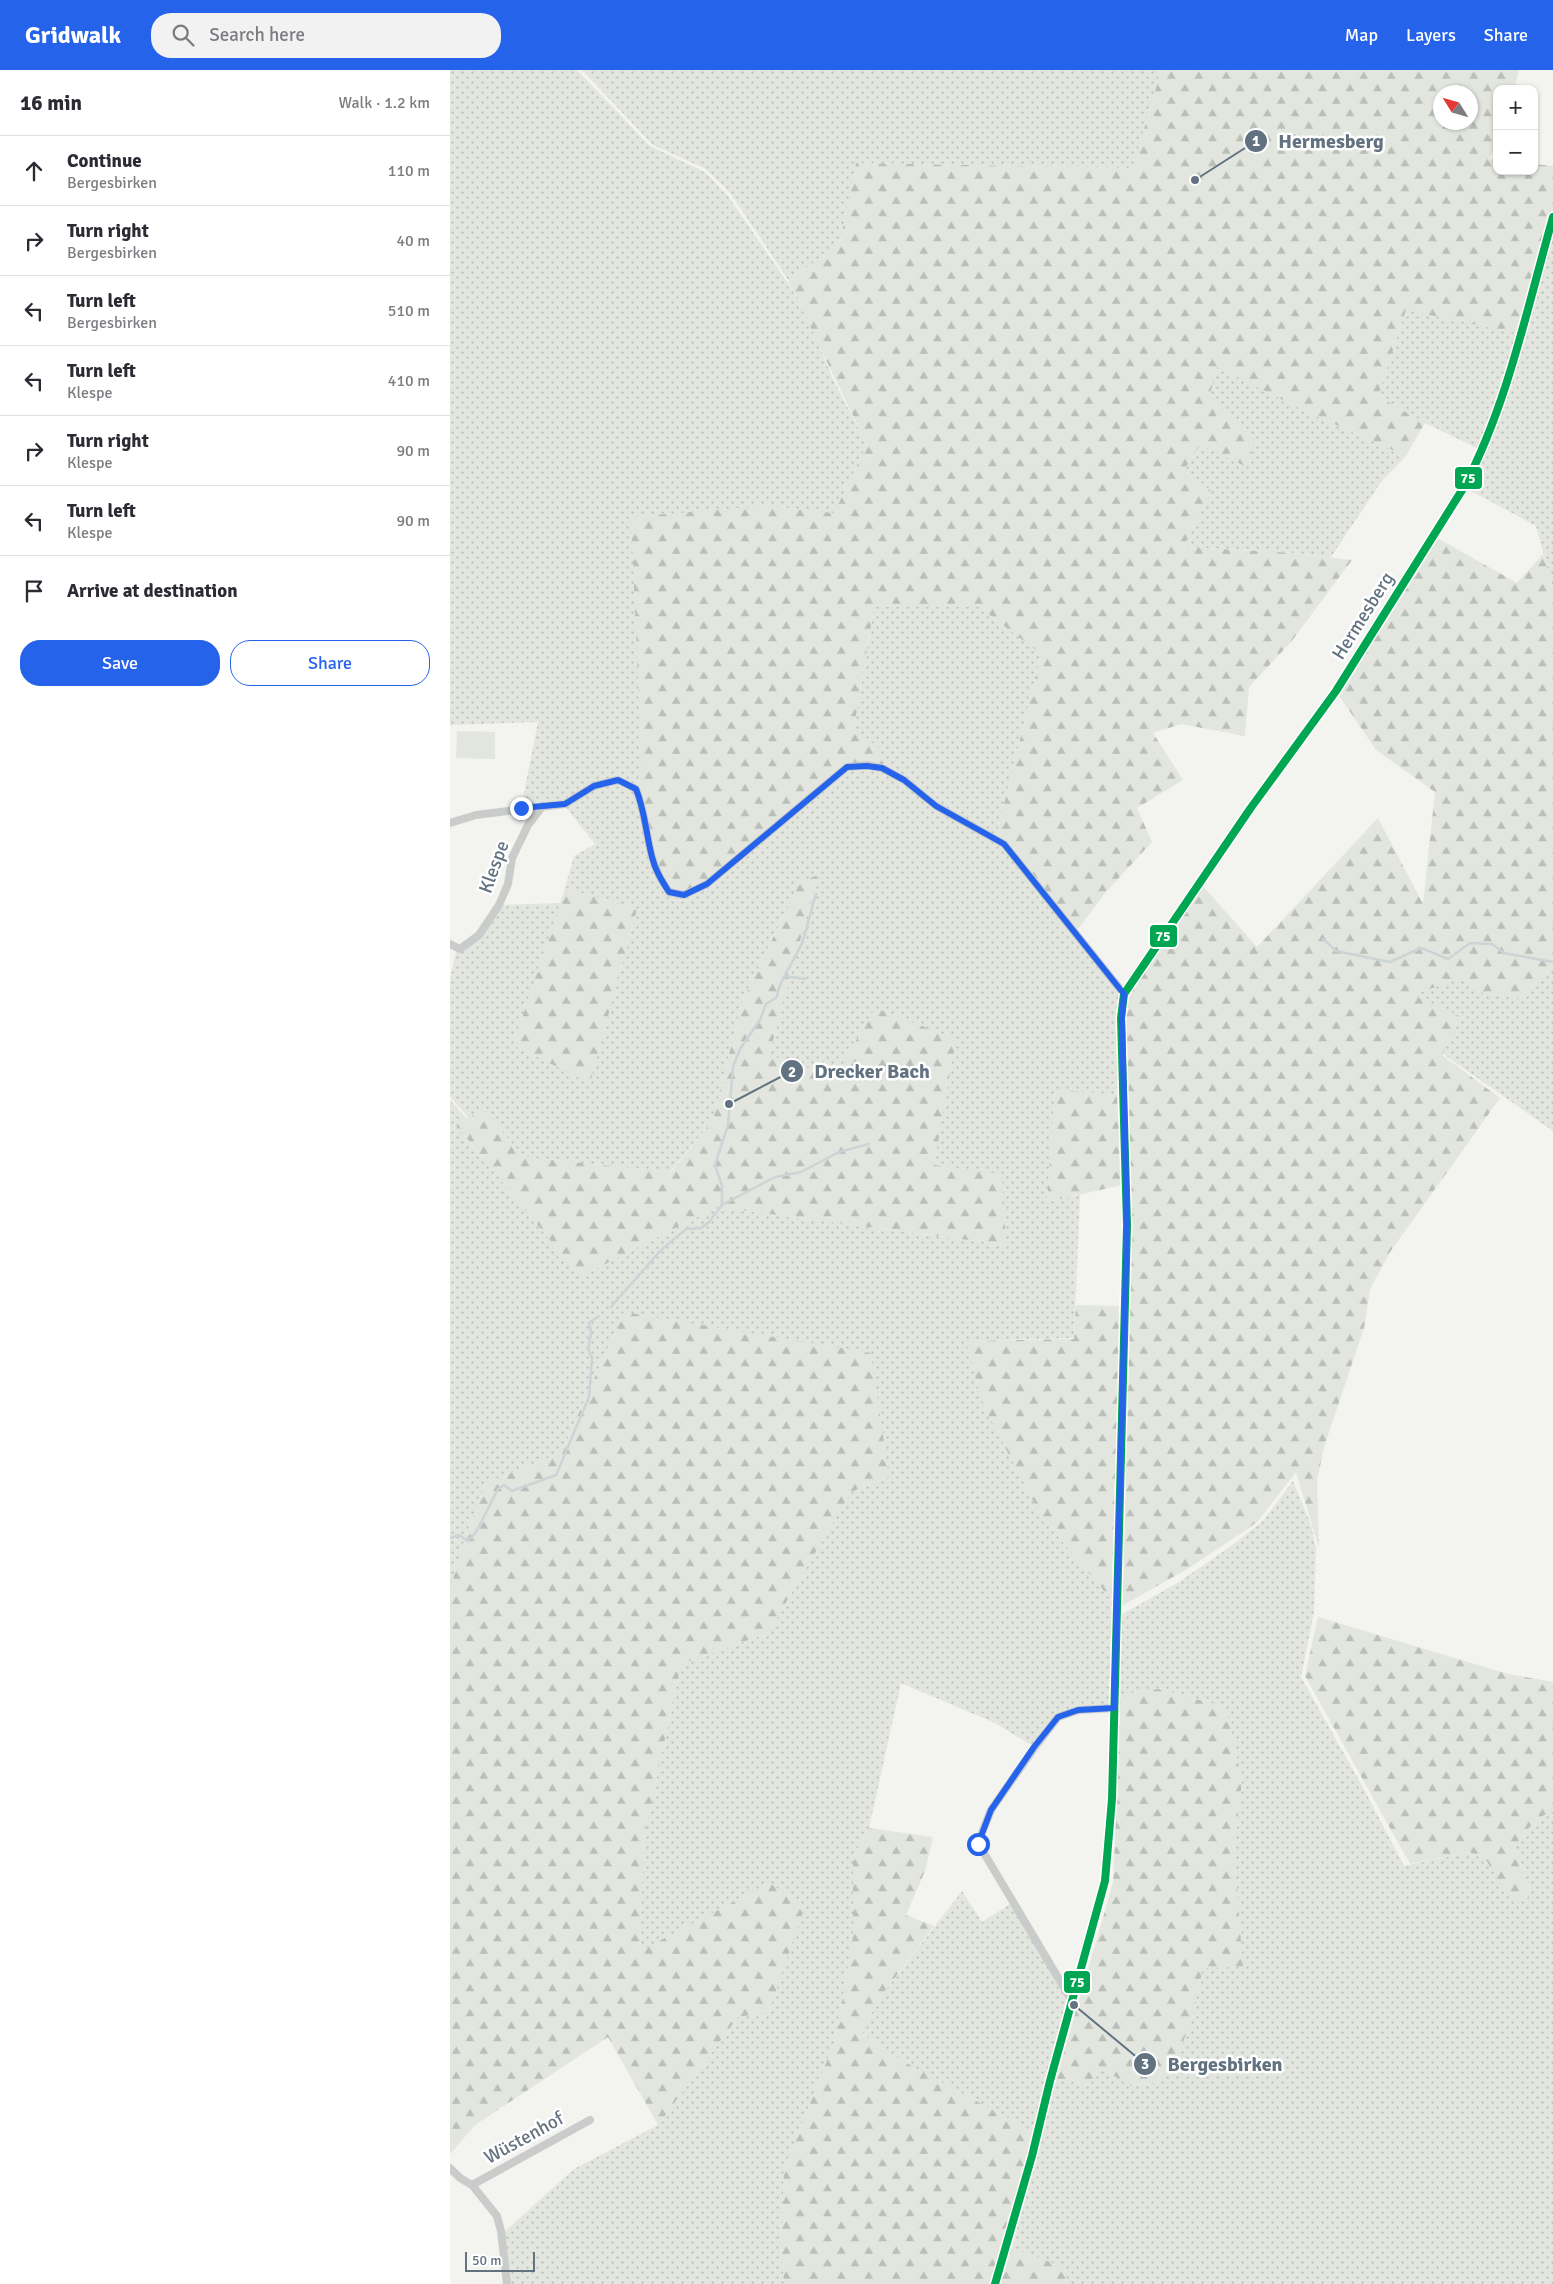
<!DOCTYPE html>
<html lang="en">
<head>
<meta charset="utf-8">
<style>
	body { margin:0; font-family:Signika,sans-serif; background:#f2f2f3; color:#2b2b33 }
	.controls { position:absolute; right:15px; top:15px; display:grid; overflow:hidden; border-radius:10px; box-shadow:0 1px 4px #0004 }
	.controls button { width:45px; height:45px; display:grid; place-items:center; padding:0; border:0; border-bottom:1px solid #e1e1e2; background:#fff; color:#2b2b33; font:25px sans-serif }
	.compass { position:absolute; left:983px; top:15px; width:45px; height:45px; border-radius:50%; background:#fff; box-shadow:0 1px 4px #0004; rotate:307deg }
	.scale { position:absolute; left:15px; bottom:12px; width:70px; box-sizing:border-box; padding-left:5px; border:2px solid #627281; border-top:0; font-size:14px; line-height:18px; white-space:nowrap; color:#627281; -webkit-text-stroke:4px #fff; paint-order:stroke }
	.stop { position:absolute; width:15px; height:15px; margin:-11px; border:4px solid #2563eb; border-radius:50%; background:#fff }
	.stop.end { background:#2563eb; border-color:#fff; box-shadow:0 1px 5px #0008 }
	.list { margin:0; padding:0; list-style:none }
	h2 { display:flex; justify-content:space-between; align-items:center; height:65px; margin:0; padding:0 20px; font-size:21px }
	h2 small { font-size:16px; font-weight:400; color:#7c7c81 }
	.list li { display:grid; grid-template-columns:32px 1fr auto; gap:15px; align-items:center; box-sizing:border-box; height:70px; padding:0 20px; border-top:1px solid #e1e1e2 }
	.list b { display:block; font-size:19px; white-space:nowrap }
	.list p { margin:0; font-size:16px; white-space:nowrap; color:#7c7c81 }
	.list em { font-size:16px; font-style:normal; color:#7c7c81 }
	.actions { display:flex; gap:10px; padding:15px 20px }
	.actions a { flex:1; padding:11px 0; border:1px solid #2563eb; border-radius:20px; text-align:center; font-size:18px; color:#2563eb }
	.actions .main { background:#2563eb; color:#fff }
	.icon { flex:none; width:28px; height:28px; fill:none; stroke:currentColor; stroke-width:2; stroke-linecap:round; stroke-linejoin:round }
	.map { position:relative; flex:none; width:1103px; height:2214px; overflow:hidden }
	header { display:flex; align-items:center; gap:30px; box-sizing:border-box; height:70px; padding:0 25px; background:#2563eb; color:#fff }
	header strong { font-size:24px }
	nav { display:flex; gap:28px; margin-inline-start:auto; font-size:18px }
	.search { width:350px; height:45px; background:#f2f2f3; display:flex; align-items:center; gap:12px; box-sizing:border-box; padding:0 18px; border-radius:20px; color:#7c7c81; font-size:19px }
	main { display:flex }
	aside { flex:1; background:#fff }
	.map>svg:first-child { display:block }
</style>
</head>
<body>
<header>
<strong>Gridwalk</strong>
<div class="search"><svg class="icon" aria-label="search" viewBox="0 0 24 24"><circle cx="10" cy="10" r="6"/><path d="M15 15l6 6"/></svg>Search here</div>
<nav><a>Map</a><a>Layers</a><a>Share</a></nav>
</header>
<main>
<aside>
<h2>16 min<small>Walk · 1.2 km</small></h2>
<ul class="list">
<li><svg class="icon" aria-label="ahead" viewBox="0 0 24 24"><path d="M12 20V5M6 11l6-6 6 6"/></svg><div><b>Continue</b><p>Bergesbirken</p></div><em>110 m</em></li>
<li><svg class="icon" aria-label="right" viewBox="0 0 24 24"><path d="M7 20v-9h11M14 6l5 5-5 5"/></svg><div><b>Turn right</b><p>Bergesbirken</p></div><em>40 m</em></li>
<li><svg class="icon" aria-label="left" viewBox="0 0 24 24"><path d="M17 20v-9H6M10 6l-5 5 5 5"/></svg><div><b>Turn left</b><p>Bergesbirken</p></div><em>510 m</em></li>
<li><svg class="icon" aria-label="left" viewBox="0 0 24 24"><path d="M17 20v-9H6M10 6l-5 5 5 5"/></svg><div><b>Turn left</b><p>Klespe</p></div><em>410 m</em></li>
<li><svg class="icon" aria-label="right" viewBox="0 0 24 24"><path d="M7 20v-9h11M14 6l5 5-5 5"/></svg><div><b>Turn right</b><p>Klespe</p></div><em>90 m</em></li>
<li><svg class="icon" aria-label="left" viewBox="0 0 24 24"><path d="M17 20v-9H6M10 6l-5 5 5 5"/></svg><div><b>Turn left</b><p>Klespe</p></div><em>90 m</em></li>
<li><svg class="icon" aria-label="arrive" viewBox="0 0 24 24"><path d="M6 21V4h12l-3 4 3 4H6"/></svg><div><b>Arrive at destination</b></div></li>
</ul>
<div class="actions"><a class="main">Save</a><a>Share</a></div>
</aside>
<div class="map">
<svg width="1103" height="2214" viewBox="0 0 1103 2214">
	<defs>
		<pattern id="grass-dots" width="8" height="8" patternUnits="userSpaceOnUse" patternTransform="scale(1.25)"><rect width="8" height="8" fill="#e2e6de"/><path d="M2 2h.1M6 6h.1" fill="none" stroke="#bbbfb9" stroke-width="1.8" stroke-linecap="round"/></pattern>
		<pattern id="forest-firs" width="22" height="20" patternUnits="userSpaceOnUse" patternTransform="scale(1.25)"><rect width="22" height="20" fill="#e2e6de"/><path d="M5 1l3.5 6h-7zM16 11l3.5 6h-7z" fill="#bbbfb9"/></pattern>
	</defs>
	<rect width="100%" height="100%" fill="#f3f3f0"/>
	<path fill="url(#grass-dots)" d="M0,0H127L200,76L255,102L278,126L352,234L383,309L417,375L384,443L314,436L192,702L187,718L169,709L114,732L71,738L88,652L0,655Z
		M132,0H711L683,98L406,93L390,173L339,211L281,124L256,99L203,75Z
		M1103,155V519L1086,456L1014,417L1033,381L975,353L928,326L956,240Z
		M767,296L855,341L956,386L931,412L881,487L845,483L734,477L761,421L734,400L750,374L797,397L759,324Z
		M424,537H529L591,584L546,767L488,734L433,695L404,658Z
		M418,698L432,700L552,776L672,925L667,1025L605,1020L597,1132L630,1125L624,1268L516,1271L591,1446L665,1534L660,1636L643,1635L608,1643L583,1676L545,1653L451,1613L419,1758L403,1787V1866L386,1968L334,2099L331,2176L334,2214H59L53,2163L124,2099L208,2055L288,1947L319,1813L190,1882L194,1767L231,1594L318,1563L401,1422L439,1407L174,1242L111,1383L36,1413L16,1465L0,1519V1030L17,1049L6,1055L130,1207L266,1137L555,1175L484,1095L385,1007L319,985L368,805L350,812L292,932L263,1050L220,1102L73,1087L34,1040L19,1048L0,1027V909L6,882L15,880L50,835L111,833L63,975L140,1012L187,839L115,818L124,786L145,774L115,736L145,717L169,712L184,720Z
		M1103,898V1061L993,984L1010,947L963,925L1012,907L1033,923L1070,928Z
		M843,1411L861,1455L866,1479L864,1542L851,1607L915,1721L954,1796L1019,1782L1034,1787L1082,1827L1064,1776C1074,1764 1086,1745 1103,1742V2214H616L614,2198L562,2178L606,2010L640,2014L649,1997L681,2016L706,2012L729,1983L742,1947L753,1897H793L784,1781L792,1709L775,1637L708,1619L669,1625V1546L729,1512L777,1479L813,1451Z
		M512,1821L532,1852L560,1834L617,1926L585,2063L457,1994L412,1964L428,1930Z"/>
	<path fill="url(#forest-firs)" fill-rule="evenodd" d="M711,0H1069L1064,19H1047V70L1039,89L1047,90V101H1084V94L1103,96V155L1070,264L956,240L928,326L975,353L956,386L855,341L767,297L760,324L804,369L797,397L750,375L734,400L761,421L734,477L845,483L902,490L841,572L799,617L795,666L731,654L703,663L733,710L687,738L702,772L655,823L625,863L546,767L591,584L529,537H424L404,658L428,677L433,695L397,696L257,812L234,824L220,820L204,787L187,718L192,702L181,447L314,436L384,443L417,375L363,263L352,234L338,212L390,173L406,93L683,98ZM991,22H1021V52H991Z
		M982,465L1067,513L1093,484L1103,519V898L1070,928L1033,923L1012,907L964,925L1011,947L992,985L1050,1028L940,1182L920,1219L914,1258L874,1377L867,1411L869,1478L846,1402L808,1451L799,1458L739,1498L670,1537L679,1172L674,924L750,813L807,877L928,748L973,834L985,722L926,680L886,621Z
		M368,805L319,985L385,1007L425,938L506,969L484,1095L552,1104L556,1175L266,1137L130,1207L6,1055L34,1039L73,1087L221,1102L263,1050L292,932L350,812Z
		M115,818L187,839L140,1013L63,975Z
		M605,1019L667,1025L672,1115L597,1132Z
		M626,1235L669,1236L665,1534L591,1446L532,1333L516,1271L624,1269Z
		M174,1242L421,1283L439,1407L401,1422L318,1563L231,1594L194,1767L190,1881L319,1813L355,1836L319,1942L288,1947L208,2055L158,1967L25,2055L0,2084V1519L16,1465L36,1413L111,1383Z
		M868,1547L1058,1604L1103,1612V1742C1086,1745 1074,1764 1064,1777L1082,1827L1064,1833L1034,1787L1019,1782L960,1794L855,1606Z
		M708,1619L776,1637L792,1710L784,1780L793,1897L753,1898L742,1948L729,1983L706,2012L681,2016L649,1997L640,2014L606,2010L663,1813L667,1726L669,1625Z
		M419,1758L483,1767L475,1801L456,1845L484,1856L428,1930L412,1964L458,1994L585,2063L554,2175L614,2197L616,2214H334L331,2176L334,2099L386,1968L403,1866V1787Z"/>
	<path fill="#e2e6de" d="M7,661L45,662V689L6,688Z"/>
	<g fill="none" stroke-linecap="round" stroke-linejoin="round">
		<path stroke="#ccd4d6" stroke-width="2.5" d="M873,869L886,881L940,892L971,878L998,889L1020,873L1042,874L1054,883L1103,892
			M335,906L355,909
			M272,1135L325,1107L351,1102L389,1082L419,1074
			M161,1237L210,1181L236,1159L251,1158L259,1152L272,1135V1116L265,1095L278,1055L283,997L290,979L310,950L316,934L327,927C328,911 347,888 353,870C358,855 361,839 366,824
			M0,1468L9,1465L18,1471L26,1462L48,1419L54,1415L62,1421L106,1405L139,1327L142,1287C135,1279 141,1270 141,1262C141,1259 139,1256 139,1253L149,1246"/>
		<path stroke="#cacccc" stroke-width="8" d="M0,753L26,745L115,734L144,716L168,710L186,719C195,741 196,764 202,787C205,800 212,811 219,822L234,825L257,814L397,697L417,695L432,698L454,710L486,736L554,774L674,924
			M0,874L10,879L29,865L49,835L58,814L62,788L78,755L92,737
			M622,1931L528,1773L541,1740L585,1677L608,1647L629,1640L664,1638
			M0,2098L10,2108L22,2115L47,2146L51,2161L57,2214
			M22,2115L140,2050
			M545,2214L582,2086L600,2011L655,1811L662,1729L677,1155L671,948L674,924L800,739L886,621L1014,417C1058,333 1077,238 1103,147"/>
		<defs>
			<path id="bus-1" d="M545,2214L582,2086L600,2011L655,1811L662,1729L677,1155L671,948L674,924L800,739L886,621L1014,417C1058,333 1077,238 1103,147"/>
		</defs>
		<use href="#bus-1" stroke="#fff" stroke-width="11"/>
		<use href="#bus-1" stroke="#00a651" stroke-width="8"/>
	</g>
	<g fill="none" stroke-linecap="round" stroke-linejoin="round">
		<path stroke="#2563eb" stroke-width="6" d="M71,738L115,734L144,716L168,710L186,719C195,741 196,764 202,787C205,800 212,811 219,822L234,825L257,814L397,697L417,696L432,698L454,710L486,736L554,774L674,924L672,948L677,1155L664,1638L628,1640L608,1647L584,1677L541,1740L528,1774"/>
	</g>
	<g text-anchor="middle" dominant-baseline="central" stroke-width="5" stroke-linejoin="round" paint-order="stroke">
		<g font-size="19" fill="#627281" stroke="#fff">
			<text transform="translate(913 546) rotate(-58)">Hermesberg</text>
			<text transform="translate(44 797) rotate(-70)">Klespe</text>
			<text transform="translate(74 2068) rotate(-29)">Wüstenhof</text>
		</g>
	</g>
	<path fill="none" stroke="#627281" stroke-width="2" d="M745 110L806 71M279 1034L342 1001M624 1935L695 1994"/>
	<g fill="#627281" stroke="#fff" stroke-width="2">
		<circle cx="745" cy="110" r="5"/>
		<circle cx="279" cy="1034" r="5"/>
		<circle cx="624" cy="1935" r="5"/>
		<circle cx="806" cy="71" r="12"/>
		<circle cx="342" cy="1001" r="12"/>
		<circle cx="695" cy="1994" r="12"/>
	</g>
	<g font-size="15" text-anchor="middle" font-weight="bold" fill="#fff">
		<text x="806" y="76">1</text>
		<text x="342" y="1007">2</text>
		<text x="695" y="1999">3</text>
	</g>
	<g font-size="20" text-anchor="middle" font-weight="bold" fill="#627281" stroke="#fff" stroke-width="5" stroke-linejoin="round" paint-order="stroke">
		<text x="881" y="78">Hermesberg</text>
		<text x="422" y="1008">Drecker Bach</text>
		<text x="775" y="2001">Bergesbirken</text>
	</g>
	<g stroke="#fff" stroke-width="2">
		<rect x="1004" y="396" width="29" height="24" rx="5" fill="#00a651"/>
		<rect x="699" y="854" width="29" height="24" rx="5" fill="#00a651"/>
		<rect x="613" y="1900" width="28" height="24" rx="5" fill="#00a651"/>
	</g>
	<g font-size="14" text-anchor="middle" font-weight="bold" fill="#fff">
		<text x="1018" y="413">75</text>
		<text x="713" y="871">75</text>
		<text x="627" y="1917">75</text>
	</g>
</svg>
<div class="controls">
<button>+</button>
<button>−</button>
</div>
<svg class="compass" viewBox="-18 -18 36 36"><path d="M0-13l5 13h-10z" fill="#e53935"/><path d="M0 13l5-13h-10z" fill="#7c7c81"/></svg>
<div class="scale">50 m</div>
<div class="stop" style="left:528px;top:1774px"></div>
<div class="stop end" style="left:71px;top:738px"></div>
</div>
</main>
</body>
</html>
